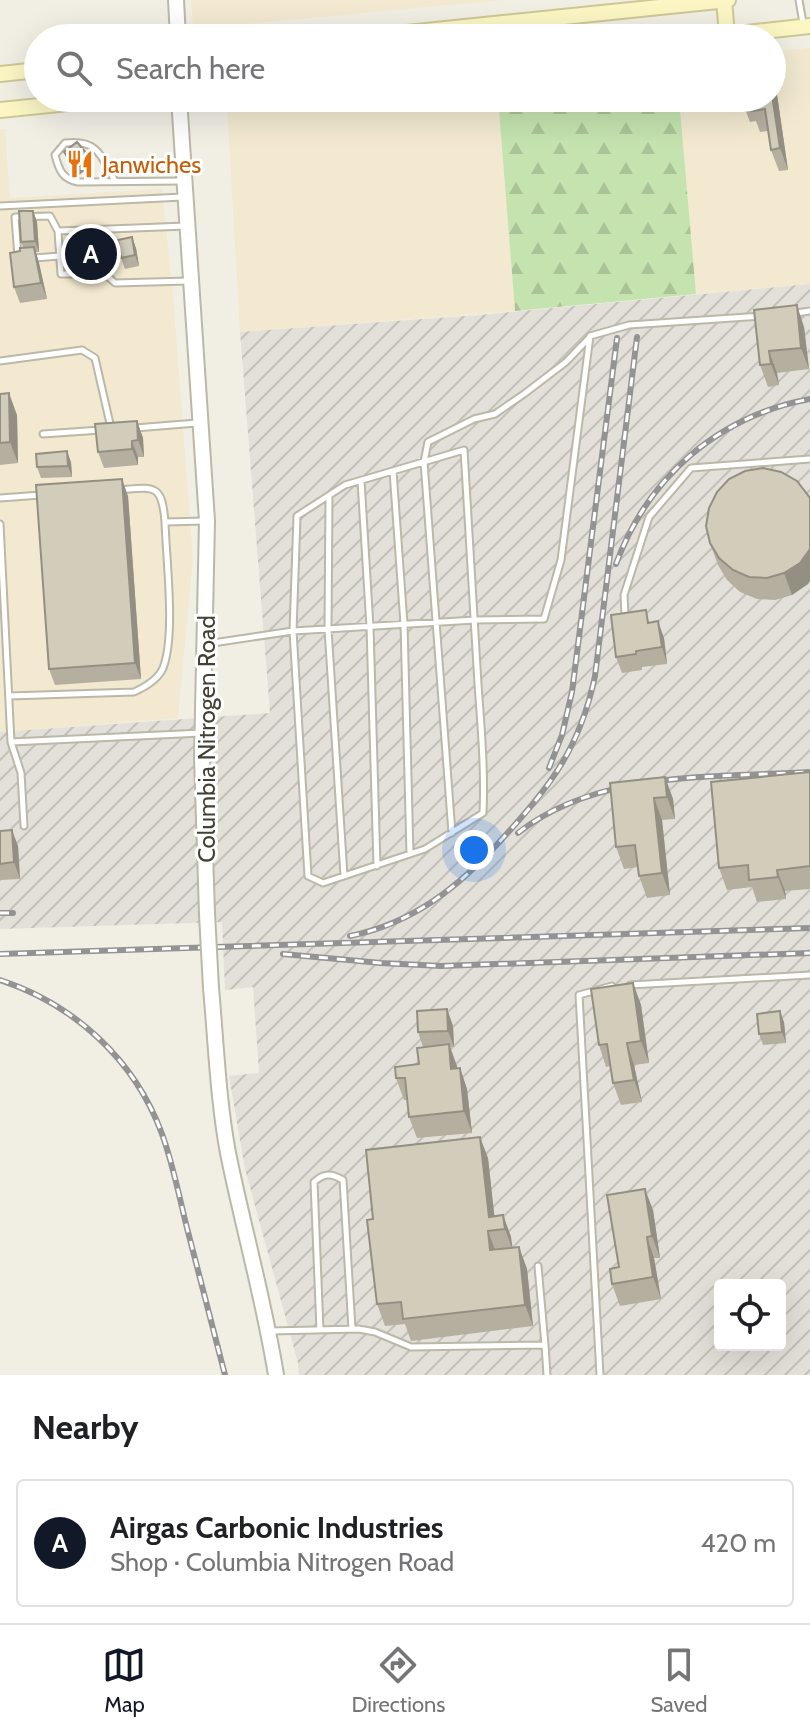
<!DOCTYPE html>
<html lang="en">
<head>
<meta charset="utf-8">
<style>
	body { margin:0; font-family:Cabin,sans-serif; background:#f6f6f6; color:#202124 }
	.controls { position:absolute; right:24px; bottom:24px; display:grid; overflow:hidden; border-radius:8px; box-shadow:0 8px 32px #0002 }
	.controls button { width:72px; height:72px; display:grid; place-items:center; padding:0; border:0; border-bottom:2px solid #e0e0e0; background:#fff; color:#202124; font:40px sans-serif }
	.you { position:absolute; left:474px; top:850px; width:28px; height:28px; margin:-20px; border:6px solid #fff; border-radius:50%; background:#1a73e8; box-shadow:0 0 0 12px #1a73e833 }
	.badge { display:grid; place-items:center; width:52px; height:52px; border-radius:50%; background:#111827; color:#fff; font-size:26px; font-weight:700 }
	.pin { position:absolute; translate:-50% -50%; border:4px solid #fff; box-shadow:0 2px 8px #0006 }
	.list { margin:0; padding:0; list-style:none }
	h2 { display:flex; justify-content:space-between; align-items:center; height:104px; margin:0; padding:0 32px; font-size:34px }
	h2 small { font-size:26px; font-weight:400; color:#757577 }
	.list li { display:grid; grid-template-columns:52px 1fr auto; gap:24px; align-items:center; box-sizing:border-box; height:128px; margin:0 16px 16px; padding:0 16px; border:2px solid #e0e0e0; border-radius:8px }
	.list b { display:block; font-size:30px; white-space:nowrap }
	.list p { margin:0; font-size:26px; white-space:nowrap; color:#757577 }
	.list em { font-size:26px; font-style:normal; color:#757577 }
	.icon { flex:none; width:44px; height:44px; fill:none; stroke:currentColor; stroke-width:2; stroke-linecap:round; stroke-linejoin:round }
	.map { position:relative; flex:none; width:810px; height:1375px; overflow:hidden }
	.search { position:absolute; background:#fff; box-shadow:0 8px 32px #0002; left:24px; right:24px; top:24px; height:88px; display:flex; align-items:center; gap:20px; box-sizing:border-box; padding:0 28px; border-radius:44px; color:#757577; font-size:30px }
	.sheet { height:248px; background:#fff }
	nav { display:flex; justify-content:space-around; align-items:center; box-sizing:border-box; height:112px; border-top:2px solid #e0e0e0; background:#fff; font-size:22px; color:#757577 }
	nav a { display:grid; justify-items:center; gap:4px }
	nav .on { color:#111827 }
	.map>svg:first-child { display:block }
</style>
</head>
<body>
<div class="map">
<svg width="810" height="1375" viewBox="0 0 810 1375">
	<defs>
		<pattern id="industrial-furrows" width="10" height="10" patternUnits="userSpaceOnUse" patternTransform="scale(2)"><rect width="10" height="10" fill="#e3e0d9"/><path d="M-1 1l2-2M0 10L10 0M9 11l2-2" fill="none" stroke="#c4c1bb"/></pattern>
		<pattern id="forest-firs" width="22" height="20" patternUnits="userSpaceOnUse" patternTransform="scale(2)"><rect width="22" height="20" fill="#c4e3af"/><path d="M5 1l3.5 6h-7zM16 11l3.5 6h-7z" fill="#aac497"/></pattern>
	</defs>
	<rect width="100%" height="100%" fill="#f1efe4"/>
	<path fill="#f2e9d0" d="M191,0H503L193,29Z
		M810,48V284L696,294L679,98H772V51Z
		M305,98H498L515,311L240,332L227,106Z
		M0,129H5L10,198L162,189L173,296L193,558L178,718L0,732Z"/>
	<path fill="url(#industrial-furrows)" fill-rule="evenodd" d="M810,284V1375H299L298,1363L245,1169L229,1076L259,1073L253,987L225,990L222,922L0,929V732L270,713L240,332L479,315ZM720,1285H780V1345H720Z"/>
	<path fill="url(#forest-firs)" d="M498,98H679L696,294L515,311Z"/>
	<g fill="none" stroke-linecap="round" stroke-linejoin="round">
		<defs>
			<path id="service" d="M799,0L803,23
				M115,181C101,156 98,139 65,143L55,155C59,170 62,179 78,182L183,181
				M0,206L183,197
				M186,226L58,231L61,274H105L115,283L188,281
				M18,257L15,217L50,216L58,231
				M34,258L60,256
				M796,313L810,311
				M0,361L82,350L95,358L111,428
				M135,428L197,423
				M43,434L101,430
				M393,471L404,624L410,854
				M361,481L370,627L377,866
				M119,490C154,487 162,483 165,522
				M329,496L328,629L344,876
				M0,498L41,495
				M0,524L11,742L202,733
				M625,616L624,595L649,517L691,468L810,459
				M206,644L293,631L297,516L345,485L464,450C469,528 474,606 478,684C481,727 485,770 483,813L425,849L323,883L308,876L293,631L475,620L544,619L561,560L590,336L629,325L762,316
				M9,696L134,692C145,687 158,680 163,668C176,635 166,559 165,522L205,521
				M11,742L21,773L24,826
				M452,833L424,462L428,442L474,419L495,414L524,394L566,362L589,338
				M630,985L810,975
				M538,1266L545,1345
				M320,1330L314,1182C324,1173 331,1173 343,1180L352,1329
				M270,1331L359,1329L375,1332L411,1347L545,1345L547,1375
				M600,1375L579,995L612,986"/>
			<path id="tertiary" d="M176,0L178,38
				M179,98L207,521L202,757L207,914
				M211,988C216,1043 218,1099 228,1153C243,1227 264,1300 276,1375"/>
			<path id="secondary" d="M724,0L727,35
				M358,38L728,0
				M699,38L810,26
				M0,74L38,70
				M0,110L118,98"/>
		</defs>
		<use href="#service" stroke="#bbb8a7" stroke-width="9"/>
		<use href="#tertiary" stroke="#bbb8a7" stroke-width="18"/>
		<use href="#secondary" stroke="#cec896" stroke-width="18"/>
		<use href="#service" stroke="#fff" stroke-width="5"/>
		<use href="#tertiary" stroke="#fff" stroke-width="14"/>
		<use href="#secondary" stroke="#fbf6c4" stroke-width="14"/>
		<defs>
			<path id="rail" d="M616,564C648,477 718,416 810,399
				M549,768L562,735L572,692L617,338
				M518,833C598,770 713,778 810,772
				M0,913H13
				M350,936C414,923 460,886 502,839C550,787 580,748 595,676L637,337
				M0,954L810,928
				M283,954L381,963L441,966L810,953
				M0,980C74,1004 135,1060 162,1134C173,1164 179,1196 187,1228C200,1277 212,1326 225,1375"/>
		</defs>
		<use href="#rail" stroke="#939393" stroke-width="6"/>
		<use href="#rail" stroke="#fff" stroke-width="3" stroke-dasharray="9" stroke-linecap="butt"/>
		<defs>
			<path id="tertiary-bridge" d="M207,914L211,988"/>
		</defs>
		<use href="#tertiary-bridge" stroke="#bbb8a7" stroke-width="18" stroke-linecap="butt"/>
		<use href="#tertiary-bridge" stroke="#fff" stroke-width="14"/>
	</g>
	<path fill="#b5afa0" d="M773,67L788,170L779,171L771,150L768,131L760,132L756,121L750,122L742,101Z
		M64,152L91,165L78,176L68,163Z
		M33,211L37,222L39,252H36L39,263L47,299L20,303L14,287L23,247L21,242Z
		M136,248L139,266L125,269L121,258Z
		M754,310L804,327L809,369L777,373L779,385L768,387L760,365Z
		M0,394L17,415L18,463L0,465Z
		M137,421L143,438L144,457H138V465L104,468L98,452Z
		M71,462L72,477L41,478L37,467Z
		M128,496L141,679L55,685L49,669Z
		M810,498V581L808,584L792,595L775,600L757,599L740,592L727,580L718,565L710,543Z
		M650,623L664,638L667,664L642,667V670L622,673L616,657Z
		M810,772V889L785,891L786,899L757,902L752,887L727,890L719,868Z
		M665,777L673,799L675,819L662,820L670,895L647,898L639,876L638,867L624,869L616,847Z
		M0,831L18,846L20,879L0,880Z
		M633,983L641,1005L649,1063L634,1065L642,1102L621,1105L613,1083L610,1066L606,1067L599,1045Z
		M447,1009L453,1026L454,1047H450L457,1068H460L467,1089L472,1133L417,1138L409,1117L407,1100H404L396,1078L419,1064L423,1047L418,1032Z
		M784,1022L786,1043L763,1045L759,1034Z
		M488,1158L494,1216L503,1215L511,1237L512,1248L519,1247L527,1269L533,1326L411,1341L405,1324L385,1326L377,1304L373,1219Z
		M653,1210L660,1258H654L661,1299L620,1306L612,1284L619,1267Z"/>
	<path fill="#938f82" d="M772,65L773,67L788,170L780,148L772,94Z
		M87,154L91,165L78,176L74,165Z
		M33,211L37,222L39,252L35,241Z
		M132,237L136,248L139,266L135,255Z
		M34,247L39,263L47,299L41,283Z
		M797,305L804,327L809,369L801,348Z
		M769,351L777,373L779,385L771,364Z
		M9,393L17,415L18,463L10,442Z
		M137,421L143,438L144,457L138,440Z
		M132,441L138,457V465L132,449Z
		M67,451L71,462L72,477L68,466Z
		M122,479L128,496L141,679L135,663Z
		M810,549V581L808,584L792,595L784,573Z
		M658,621L664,638L667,664L662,647Z
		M665,777L673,799L675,819L667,797Z
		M654,798L662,820L670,895L662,873Z
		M12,830L18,846L20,879L14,862Z
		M777,870L785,891L786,899L778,877Z
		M633,983L641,1005L649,1063L641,1041Z
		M447,1009L453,1026L454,1047L448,1031Z
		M780,1011L784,1022L786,1043L782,1032Z
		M627,1043L634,1065L642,1102L634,1080Z
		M449,1044L457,1066L459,1090L451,1069Z
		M460,1068L467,1089L472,1133L464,1111Z
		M480,1137L488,1158L496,1230L489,1217Z
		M645,1189L653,1210L660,1258L652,1236Z
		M503,1215L511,1237L513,1251L505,1229Z
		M488,1231L496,1253L490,1250Z
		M647,1237L654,1258L661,1299L653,1277Z
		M519,1247L527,1269L533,1326L525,1305Z"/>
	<path fill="#d2ccba" stroke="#938f82" stroke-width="2" d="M772,94L780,148L771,150L765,109L752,111L750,99L742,101L741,98H772Z
		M77,142L87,154L74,165L64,152Z
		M19,211H33L35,241L21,242Z
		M132,237L135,255L121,258L118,240Z
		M34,247L41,283L14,287L10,253L20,251V248Z
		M797,305L801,348L769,351L771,364L760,365L754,310Z
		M9,393L10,442L0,443V394Z
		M137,421L138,440L132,441V449L98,452L95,424Z
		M67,451L68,466L37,467L36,454Z
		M763,468L781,472L797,481L810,498V549L800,563L784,573L767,578L749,577L733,570L719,558L710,543L706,526L709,508L717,492L729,479L745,471Z
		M122,479L135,663L49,669L36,485Z
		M646,610L648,623L658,621L662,647L636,651V654L616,657L611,615Z
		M810,772V866L777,870L778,877L749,880L748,865L719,868L711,782Z
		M665,777L667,797L654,798L662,873L639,876L635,845L616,847L610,783Z
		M12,830L14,862L0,864V831Z
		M633,983L641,1041L627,1043L634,1080L613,1083L607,1044L599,1045L591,989Z
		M447,1009L448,1031L418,1032L417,1011Z
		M780,1011L782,1032L759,1034L757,1014Z
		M449,1044L451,1069L460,1068L464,1111L409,1117L405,1078H396L395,1067L419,1064L417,1048Z
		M480,1137L489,1217L503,1215L505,1229L488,1231L490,1250L519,1247L525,1305L403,1319L401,1302L377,1304L367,1220L373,1219L366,1150Z
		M645,1189L652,1236L647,1237L653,1277L612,1284L610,1269L619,1267L607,1195Z"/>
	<defs>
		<symbol id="restaurant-bare" viewBox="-9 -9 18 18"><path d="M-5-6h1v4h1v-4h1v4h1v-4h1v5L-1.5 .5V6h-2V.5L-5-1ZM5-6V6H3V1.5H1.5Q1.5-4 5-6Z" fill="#e8710a" stroke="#fff" stroke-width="2.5" paint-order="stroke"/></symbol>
	</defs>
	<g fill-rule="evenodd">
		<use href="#restaurant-bare" x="60" y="144" width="40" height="40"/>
	</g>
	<g text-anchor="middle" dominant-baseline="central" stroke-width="6" stroke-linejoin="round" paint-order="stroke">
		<g font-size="24" fill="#c56008" stroke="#fff" text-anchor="start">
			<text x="102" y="164">Janwiches</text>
		</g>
		<g font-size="24" fill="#423f34" stroke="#fff">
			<text transform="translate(206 739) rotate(-90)">Columbia Nitrogen Road</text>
		</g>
	</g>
</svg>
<div class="controls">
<button><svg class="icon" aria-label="locate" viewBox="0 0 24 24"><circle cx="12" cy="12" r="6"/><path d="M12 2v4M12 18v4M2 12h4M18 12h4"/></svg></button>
</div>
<div class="you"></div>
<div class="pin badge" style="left:91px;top:254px">A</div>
<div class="search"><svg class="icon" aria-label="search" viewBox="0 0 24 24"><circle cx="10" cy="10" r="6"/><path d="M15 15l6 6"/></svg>Search here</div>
</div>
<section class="sheet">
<h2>Nearby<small></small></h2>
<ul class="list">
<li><span class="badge">A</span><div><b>Airgas Carbonic Industries</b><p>Shop · Columbia Nitrogen Road</p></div><em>420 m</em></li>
</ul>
</section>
<nav>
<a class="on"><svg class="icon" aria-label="map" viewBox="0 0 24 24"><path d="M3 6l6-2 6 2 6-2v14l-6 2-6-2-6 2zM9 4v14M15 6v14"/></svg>Map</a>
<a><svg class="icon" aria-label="directions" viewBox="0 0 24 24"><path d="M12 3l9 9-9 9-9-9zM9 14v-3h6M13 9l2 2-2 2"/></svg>Directions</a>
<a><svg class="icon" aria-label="saved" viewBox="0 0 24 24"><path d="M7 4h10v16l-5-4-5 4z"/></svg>Saved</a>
</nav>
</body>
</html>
